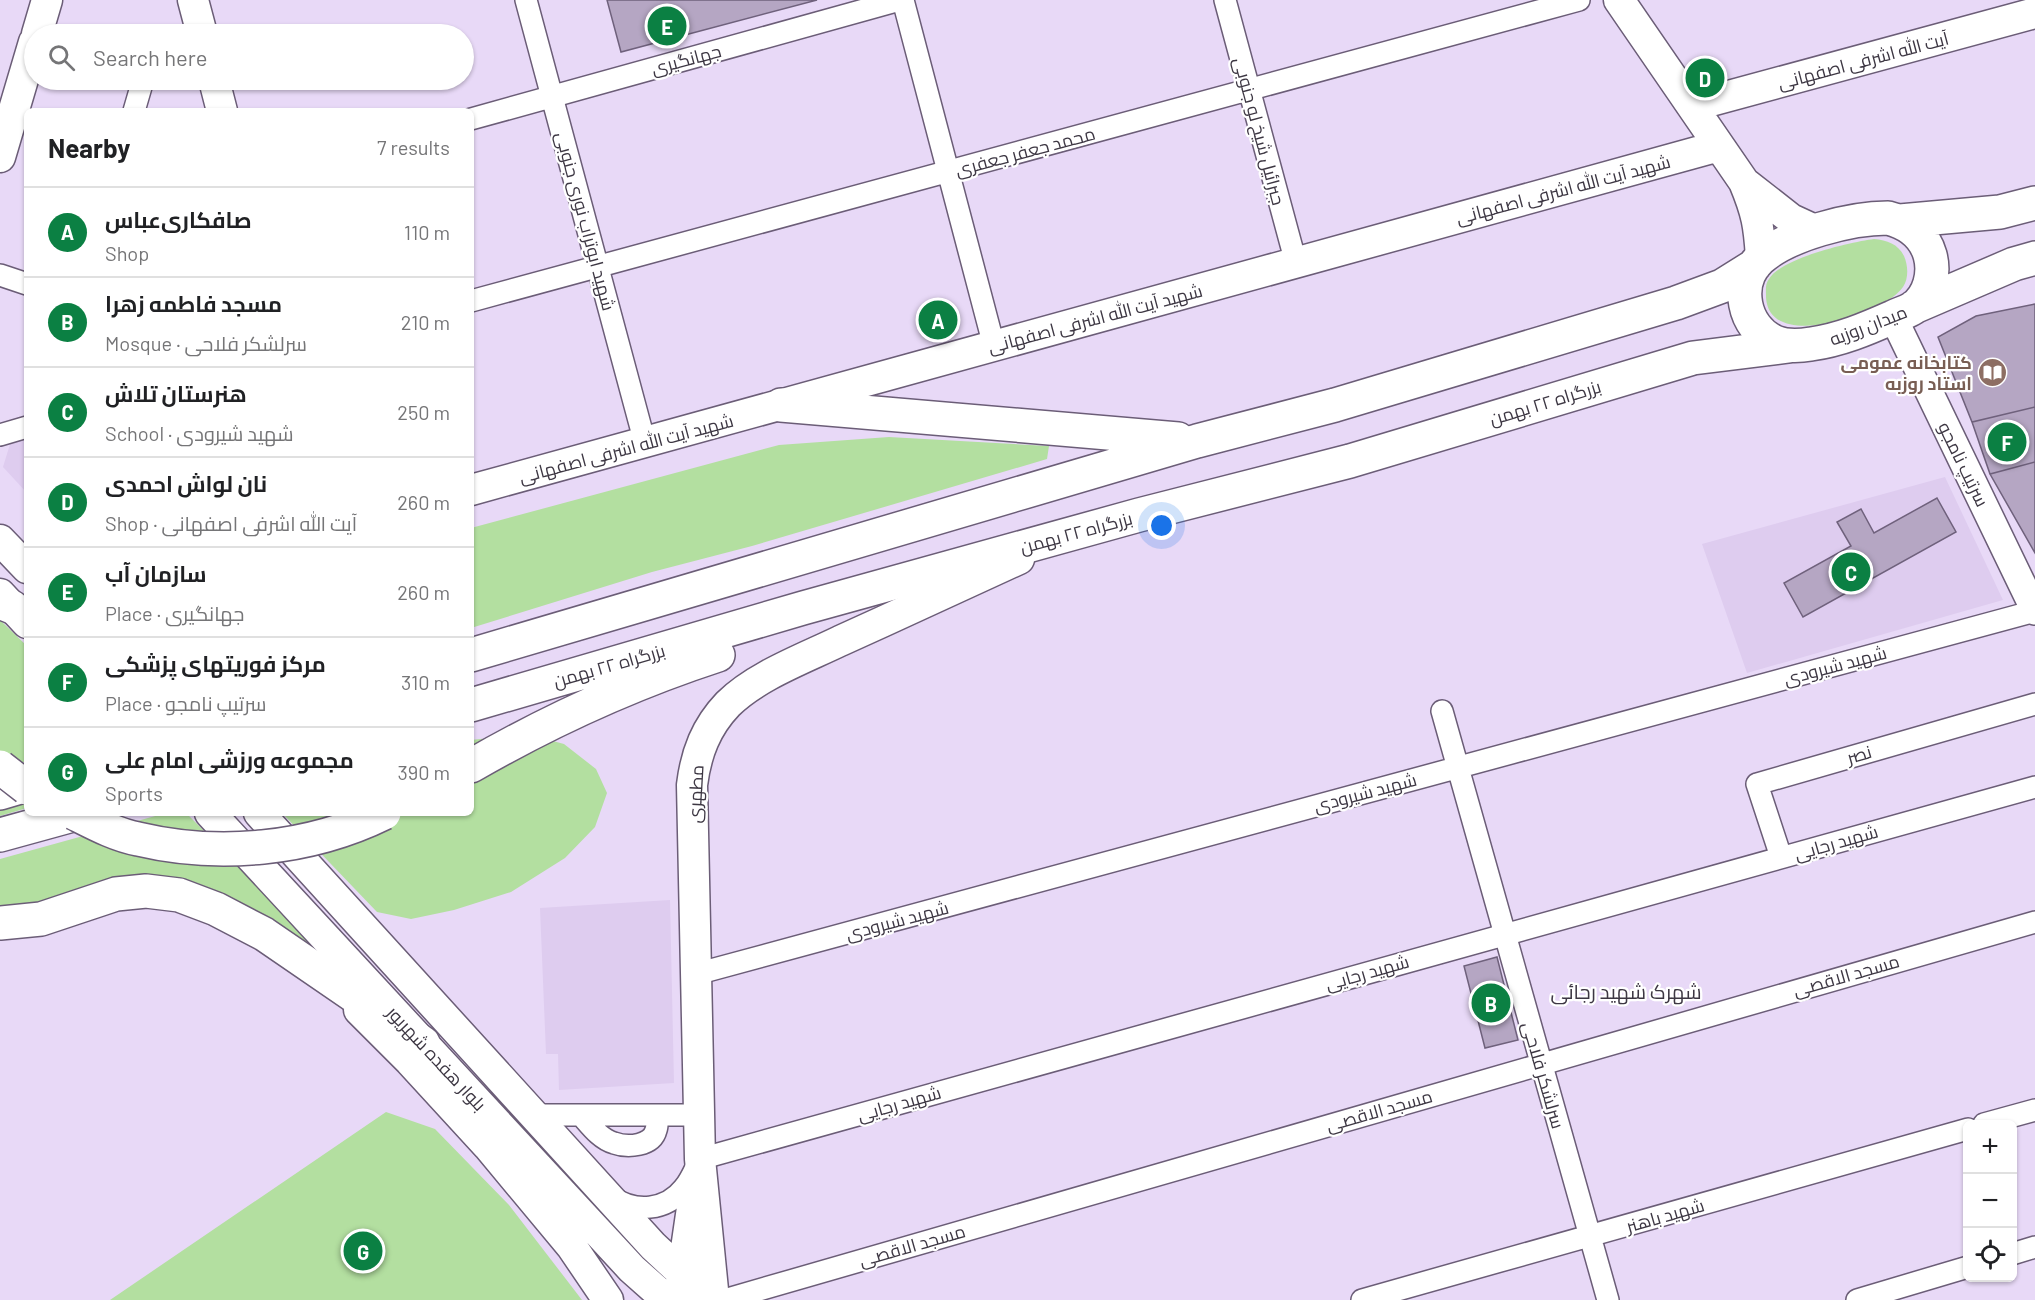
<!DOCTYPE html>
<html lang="en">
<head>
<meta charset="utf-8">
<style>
	body { margin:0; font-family:Barlow,Cairo,sans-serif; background:#f2f2f2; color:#202124 }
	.controls { position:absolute; right:18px; bottom:18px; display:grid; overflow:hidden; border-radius:9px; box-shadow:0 2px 4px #0004 }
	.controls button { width:54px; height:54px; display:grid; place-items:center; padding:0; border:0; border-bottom:2px solid #e0e0e0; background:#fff; color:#202124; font:30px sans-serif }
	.you { position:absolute; left:1162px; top:526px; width:21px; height:21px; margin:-15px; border:4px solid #fff; border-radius:50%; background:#1a73e8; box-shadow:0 0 0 9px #1a73e833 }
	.badge { display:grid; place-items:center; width:39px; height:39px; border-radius:50%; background:#0b8043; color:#fff; font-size:20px; font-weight:700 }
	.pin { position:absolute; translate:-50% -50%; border:3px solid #fff; box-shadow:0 2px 6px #0006 }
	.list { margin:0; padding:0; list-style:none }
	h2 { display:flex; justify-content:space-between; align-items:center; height:78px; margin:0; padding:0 24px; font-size:26px }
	h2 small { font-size:20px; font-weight:400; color:#757577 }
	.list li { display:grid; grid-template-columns:39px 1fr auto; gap:18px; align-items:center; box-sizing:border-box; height:90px; padding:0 24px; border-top:2px solid #e0e0e0 }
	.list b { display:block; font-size:22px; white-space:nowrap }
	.list p { margin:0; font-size:20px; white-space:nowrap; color:#757577 }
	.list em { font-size:20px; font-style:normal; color:#757577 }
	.icon { flex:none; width:33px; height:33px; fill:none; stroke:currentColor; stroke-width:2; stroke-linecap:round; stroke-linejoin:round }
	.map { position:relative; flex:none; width:2035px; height:1300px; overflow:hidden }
	.search { position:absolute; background:#fff; box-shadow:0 2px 4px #0004; left:24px; top:24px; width:450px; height:66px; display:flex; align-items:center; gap:15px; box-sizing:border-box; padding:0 21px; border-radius:33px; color:#757577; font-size:22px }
	.panel { position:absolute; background:#fff; box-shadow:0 2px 4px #0004; left:24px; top:108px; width:450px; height:708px; border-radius:9px }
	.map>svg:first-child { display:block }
</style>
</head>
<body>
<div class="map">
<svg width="2035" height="1300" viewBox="0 0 2035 1300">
	<rect width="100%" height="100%" fill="#e8d9f7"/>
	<path fill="#deccef" d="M27,437V493L3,467L11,441Z
		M1945,477L2003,600L1747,673L1702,544Z
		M670,900L674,1083L559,1090L558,1054H546L540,908Z"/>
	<path fill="#b3dfa0" d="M1874,239C1887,240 1898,244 1904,256C1908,265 1909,278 1903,287C1886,312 1793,344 1771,313C1768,309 1766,302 1766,296C1766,290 1765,284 1769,279C1781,258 1851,242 1874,239Z
		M889,437L1049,446L1047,459L752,546L652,572L471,628V528L779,445Z
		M0,620L27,646V761L0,769Z
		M527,734L564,744L596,769L607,793L595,827L565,858L511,892L454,910L411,919L377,912L282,813H471V740Z
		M27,800V808L0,816V808Z
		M166,813H186L332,957L323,962L215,896L0,913V859Z
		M386,1112L435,1129L509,1205L582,1300H110Z"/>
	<path fill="#b5a6c3" stroke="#6f617c" stroke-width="1.5" d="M607,0H817L621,52Z
		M2035,304V407L1972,422L1938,337L1976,316Z
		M2035,407V462L1990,474L1972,422Z
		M2035,462V553L1990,474Z
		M1937,498L1956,532L1803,617L1784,583L1851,546L1837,522L1861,509L1874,533Z
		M1497,957L1518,1040L1485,1048L1464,966Z"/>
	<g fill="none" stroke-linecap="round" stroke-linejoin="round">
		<defs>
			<path id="minor" d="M526,0L645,443
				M903,0L994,346
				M1225,0L1296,263
				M134,111L143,80
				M471,119L900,0
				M0,275L27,284
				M471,301L1579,0
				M0,435L27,427
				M1442,711L1608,1300
				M1781,857L1757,784L2035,704
				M696,974L2035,611
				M534,1115H699
				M581,1115C590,1125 600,1139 614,1143C628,1148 652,1146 656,1130C658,1125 657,1119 657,1115
				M1984,1124L2035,1110
				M612,1197C635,1213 666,1211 684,1188C691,1180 695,1169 700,1159L2035,787
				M2012,1254L2035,1247
				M724,1300L2035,922
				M1362,1300L1968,1129
				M1857,1300L1968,1267"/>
			<path id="tertiary" d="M1893,317L2035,611"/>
			<path id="secondary" d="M193,0L202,34
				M1619,0L1744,182C1757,213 1759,226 1761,258
				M37,34L47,0
				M214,80L222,111
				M1692,106L2035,13
				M0,157L34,42
				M1745,183L1791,219L1817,231
				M471,490L1719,146
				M0,540L27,568
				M0,594L27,623
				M210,813L632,1269L667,1300
				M259,813L653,1246L711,1300
				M359,1010L410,1061L488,1146L572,1247L608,1300
				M680,1290L693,1201
				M714,1300L700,1159L692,785C696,753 706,727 728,704C756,676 805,658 840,641C900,614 960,586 1019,559"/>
			<path id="trunk" d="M1888,218C1908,223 1924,234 1930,255C1935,273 1930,296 1913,308C1907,312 1899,314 1893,317C1866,329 1840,340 1811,344C1799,346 1787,347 1775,342C1743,328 1734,283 1760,259C1788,234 1851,218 1888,218Z
				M1900,221L2000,212L2035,203
				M1914,307L2014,264L2035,258
				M781,405L1178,439
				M0,602L12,607
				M471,655L1197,441L1335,405L1676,303L1722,286L1754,266
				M471,705L803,608L1139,515L1350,461L1693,358L1789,346
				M471,766C549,721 632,683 718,655
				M0,793L27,785
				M0,835L80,813
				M0,923L41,919L116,894L146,891L179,895L216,909L264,934L423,1043"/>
		</defs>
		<use href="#minor" stroke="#6b5d77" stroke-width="24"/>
		<use href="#tertiary" stroke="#6b5d77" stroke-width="30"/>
		<use href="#secondary" stroke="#6b5d77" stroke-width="33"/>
		<use href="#trunk" stroke="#6b5d77" stroke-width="36"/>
		<use href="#minor" stroke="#fff" stroke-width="21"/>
		<use href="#tertiary" stroke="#fff" stroke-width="27"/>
		<use href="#secondary" stroke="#fff" stroke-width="30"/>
		<use href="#trunk" stroke="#fff" stroke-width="33"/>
		<defs>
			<path id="trunk-bridge" d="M0,767L27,788
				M74,813C94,823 116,835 138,839C218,858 309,850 384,813"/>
		</defs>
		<use href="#trunk-bridge" stroke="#6b5d77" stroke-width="36" stroke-linecap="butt"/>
		<use href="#trunk-bridge" stroke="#fff" stroke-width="33"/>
	</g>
	<defs>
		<symbol id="library-disc" viewBox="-11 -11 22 22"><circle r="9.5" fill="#8d6e63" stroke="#fff"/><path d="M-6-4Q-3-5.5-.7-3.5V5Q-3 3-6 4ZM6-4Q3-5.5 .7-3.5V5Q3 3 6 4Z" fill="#fff"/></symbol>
	</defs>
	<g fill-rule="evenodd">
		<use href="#library-disc" x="1976" y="356" width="33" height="33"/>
	</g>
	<g text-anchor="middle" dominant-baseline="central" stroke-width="4.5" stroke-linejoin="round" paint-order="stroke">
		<g font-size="18" fill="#3d3743" stroke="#fff">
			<text transform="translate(686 59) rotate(-15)">جهانگیری</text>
			<text transform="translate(1863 60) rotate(-15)">آیت الله اشرفی اصفهانی</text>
			<text transform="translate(1260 131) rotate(75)">جبرائیل شیخ لو جنوبی</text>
			<text transform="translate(1025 151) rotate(-15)">محمد جعفر جعفری</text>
			<text transform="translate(1563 189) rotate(-15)">شهید آیت الله اشرفی اصفهانی</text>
			<text transform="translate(586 221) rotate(75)">شهید ابوتراب نوری جنوبی</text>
			<text transform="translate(1095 318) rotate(-15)">شهید آیت الله اشرفی اصفهانی</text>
			<text transform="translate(1868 325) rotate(-21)">میدان روزبه</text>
			<text transform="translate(1545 402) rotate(-17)">بزرگراه ۲۲ بهمن</text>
			<text transform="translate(626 448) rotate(-15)">شهید آیت الله اشرفی اصفهانی</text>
			<text transform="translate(1964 464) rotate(64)">سرتیپ نامجو</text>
			<text transform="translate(1076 532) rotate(-15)">بزرگراه ۲۲ بهمن</text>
			<text transform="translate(609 665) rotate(-16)">بزرگراه ۲۲ بهمن</text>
			<text transform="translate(1835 665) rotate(-15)">شهید شیرودی</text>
			<text transform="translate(1859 754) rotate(-16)">نصر</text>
			<text transform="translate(1365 792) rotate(-15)">شهید شیرودی</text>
			<text transform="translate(695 794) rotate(-87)">مطهری</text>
			<text transform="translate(1836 842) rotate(-16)">شهید رجایی</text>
			<text transform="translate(897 920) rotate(-15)">شهید شیرودی</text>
			<text transform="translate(1367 972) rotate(-16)">شهید رجایی</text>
			<text transform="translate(1846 975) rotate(-16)">مسجد الاقصی</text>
			<text transform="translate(437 1058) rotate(47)">بلوار هفده شهریور</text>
			<text transform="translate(1544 1075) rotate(74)">سرلشکر فلاحی</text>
			<text transform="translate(899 1103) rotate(-16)">شهید رجایی</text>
			<text transform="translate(1379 1110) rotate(-16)">مسجد الاقصی</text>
			<text transform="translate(1665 1215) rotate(-16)">شهید باهنر</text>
			<text transform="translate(912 1245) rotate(-16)">مسجد الاقصی</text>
		</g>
		<g font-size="18" font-weight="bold" fill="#785e54" stroke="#fff" text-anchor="end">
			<text x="1972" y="362">کتابخانه عمومی<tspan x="1972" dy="21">استاد روزبه</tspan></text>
		</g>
		<g font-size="20" fill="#3d3743" stroke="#fff">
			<text x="1626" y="991">شهرک شهید رجائی</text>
		</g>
	</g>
</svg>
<div class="controls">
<button>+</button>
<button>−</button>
<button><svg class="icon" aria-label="locate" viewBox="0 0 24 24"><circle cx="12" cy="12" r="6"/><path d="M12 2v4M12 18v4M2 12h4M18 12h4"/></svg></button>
</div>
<div class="you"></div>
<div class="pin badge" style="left:938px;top:320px">A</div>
<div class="pin badge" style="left:1491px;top:1003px">B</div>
<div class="pin badge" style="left:1851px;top:572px">C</div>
<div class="pin badge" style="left:1705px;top:78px">D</div>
<div class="pin badge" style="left:667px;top:26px">E</div>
<div class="pin badge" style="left:2007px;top:442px">F</div>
<div class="pin badge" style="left:363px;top:1251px">G</div>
<div class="search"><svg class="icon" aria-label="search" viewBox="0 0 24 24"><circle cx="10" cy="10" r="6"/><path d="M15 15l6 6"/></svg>Search here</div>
<section class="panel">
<h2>Nearby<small>7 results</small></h2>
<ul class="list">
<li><span class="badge">A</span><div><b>صافکاری‌عباس</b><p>Shop</p></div><em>110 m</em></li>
<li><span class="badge">B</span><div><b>مسجد فاطمه زهرا</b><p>Mosque · سرلشکر فلاحی</p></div><em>210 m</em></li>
<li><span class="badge">C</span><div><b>هنرستان تلاش</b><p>School · شهید شیرودی</p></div><em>250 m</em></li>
<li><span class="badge">D</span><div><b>نان لواش احمدی</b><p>Shop · آیت الله اشرفی اصفهانی</p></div><em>260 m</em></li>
<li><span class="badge">E</span><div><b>سازمان آب</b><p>Place · جهانگیری</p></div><em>260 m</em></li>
<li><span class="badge">F</span><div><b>مرکز فوریتهای پزشکی</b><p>Place · سرتیپ نامجو</p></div><em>310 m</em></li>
<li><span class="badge">G</span><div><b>مجموعه ورزشی امام علی</b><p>Sports</p></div><em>390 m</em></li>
</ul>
</section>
</div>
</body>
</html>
